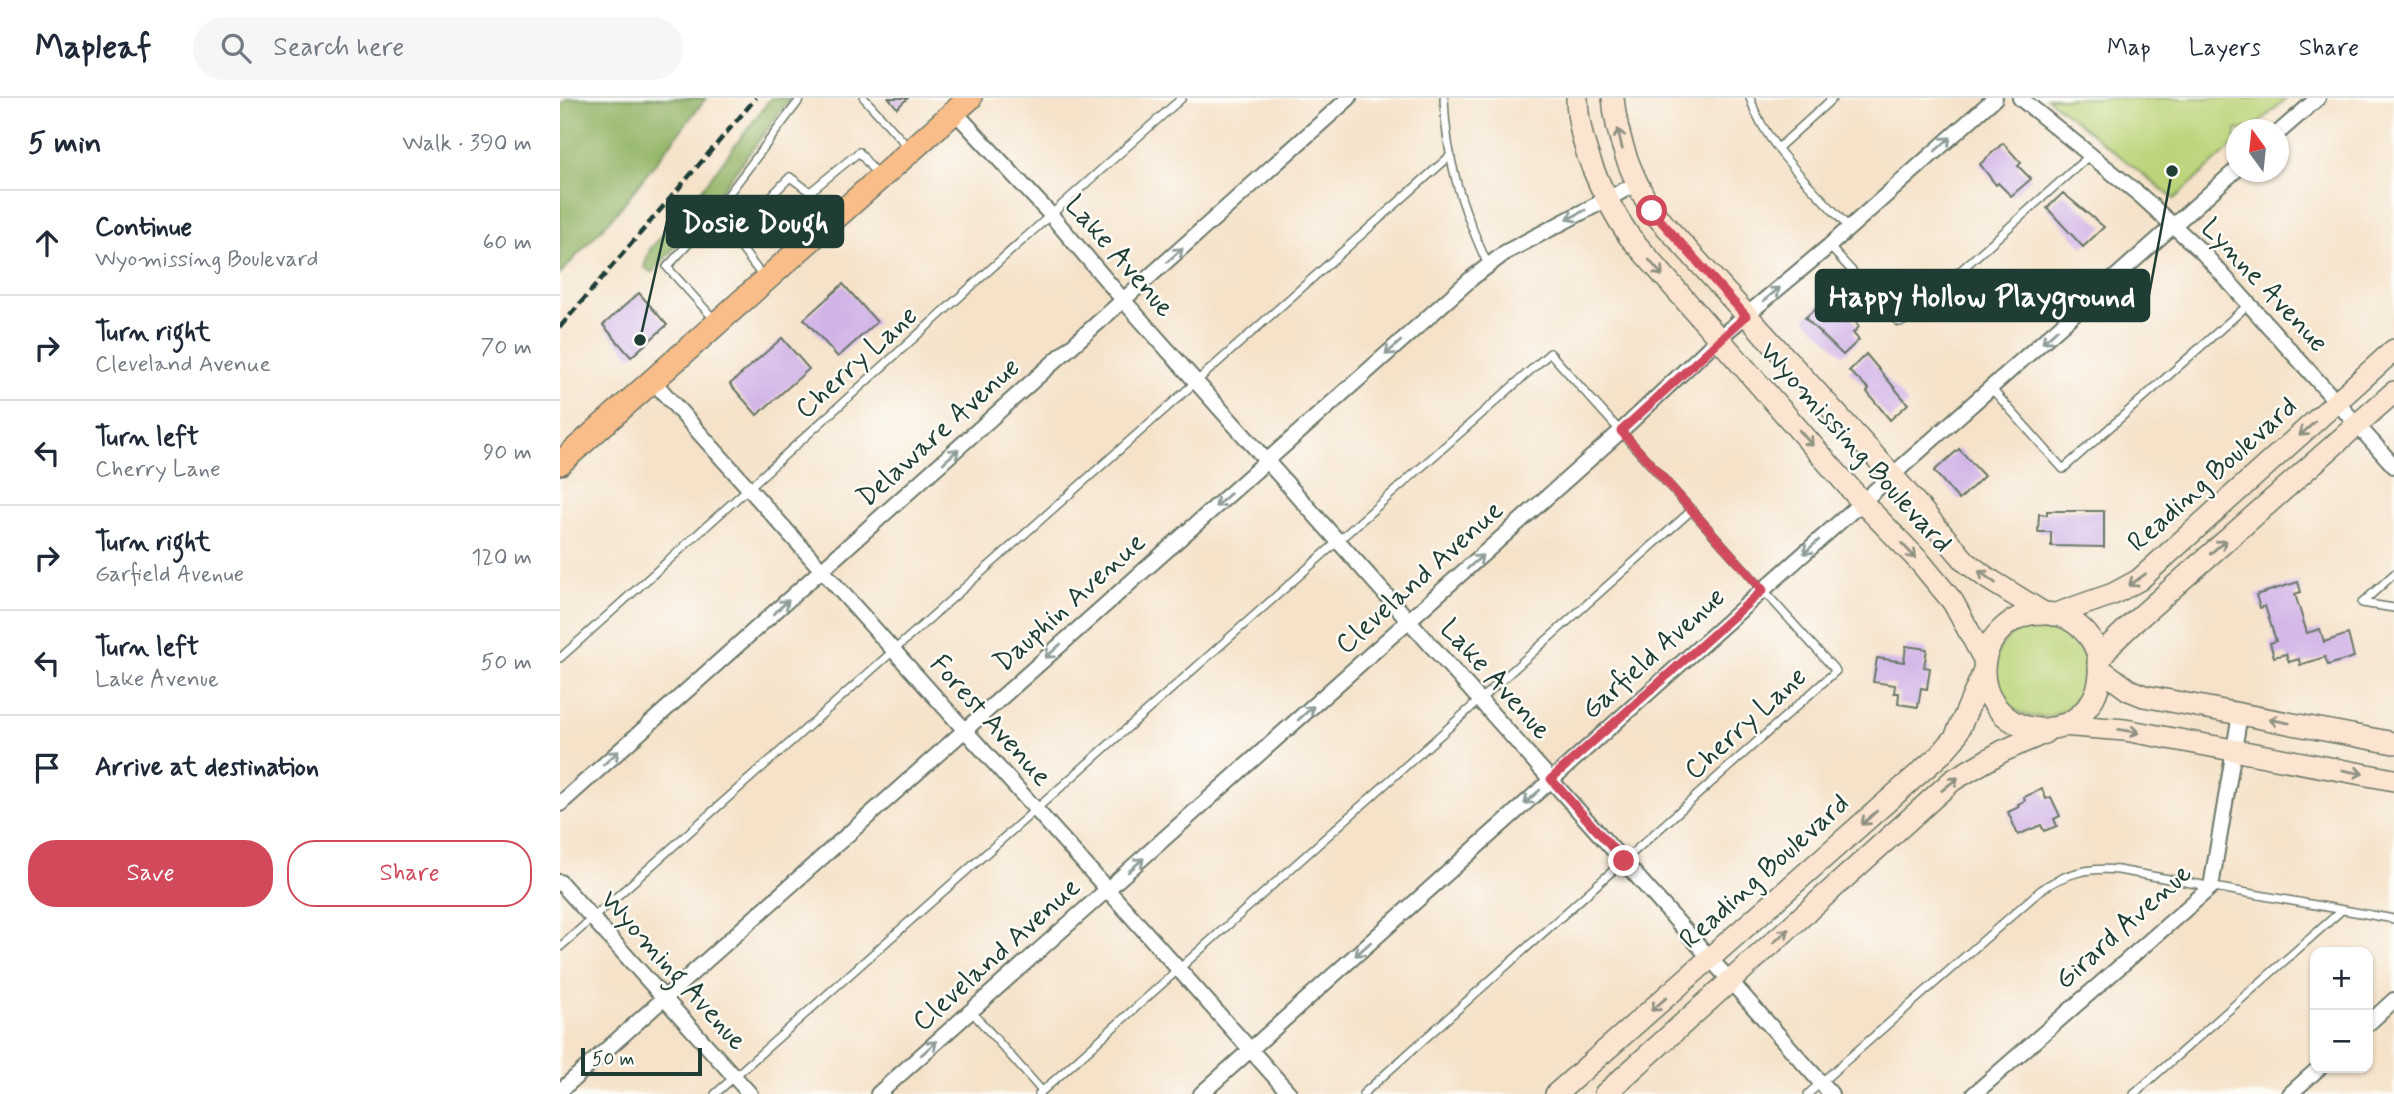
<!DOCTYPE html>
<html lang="en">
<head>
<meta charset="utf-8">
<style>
	body { margin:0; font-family:Mynerve,sans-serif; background:#f6f6f7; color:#1f2937 }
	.controls { position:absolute; right:21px; bottom:21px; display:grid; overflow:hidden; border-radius:14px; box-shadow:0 2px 5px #0004 }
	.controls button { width:63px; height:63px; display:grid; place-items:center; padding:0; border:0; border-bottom:2px solid #e0e1e3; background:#fff; color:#1f2937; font:35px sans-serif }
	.compass { position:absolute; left:1666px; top:21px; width:63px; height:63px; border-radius:50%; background:#fff; box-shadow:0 2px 5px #0004; rotate:345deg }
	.scale { position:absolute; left:21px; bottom:18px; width:121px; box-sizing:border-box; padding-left:7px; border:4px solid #1f3d34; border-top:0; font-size:19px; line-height:24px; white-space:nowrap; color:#1f3d34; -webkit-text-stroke:5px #fdfcf7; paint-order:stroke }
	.stop { position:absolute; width:21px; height:21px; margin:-16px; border:5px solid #d1495b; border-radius:50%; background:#fff }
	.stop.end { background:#d1495b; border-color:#fff; box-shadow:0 2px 7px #0008 }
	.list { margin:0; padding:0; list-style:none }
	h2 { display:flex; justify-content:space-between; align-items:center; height:91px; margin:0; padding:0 28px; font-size:30px }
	h2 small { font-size:23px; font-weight:400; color:#747a83 }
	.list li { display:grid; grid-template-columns:46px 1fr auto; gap:21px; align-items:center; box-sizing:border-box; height:105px; padding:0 28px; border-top:2px solid #e0e1e3 }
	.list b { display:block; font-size:26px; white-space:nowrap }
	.list p { margin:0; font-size:23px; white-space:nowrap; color:#747a83 }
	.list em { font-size:23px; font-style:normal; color:#747a83 }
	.actions { display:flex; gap:14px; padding:21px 28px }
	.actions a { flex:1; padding:16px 0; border:2px solid #d1495b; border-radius:28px; text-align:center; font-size:24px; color:#d1495b }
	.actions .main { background:#d1495b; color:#fff }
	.icon { flex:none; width:38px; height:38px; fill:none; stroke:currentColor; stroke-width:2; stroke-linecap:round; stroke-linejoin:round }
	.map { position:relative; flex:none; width:1834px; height:996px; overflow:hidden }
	header { display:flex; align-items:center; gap:42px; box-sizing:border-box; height:98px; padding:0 35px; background:#fff; border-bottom:2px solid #e0e1e3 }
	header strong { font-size:33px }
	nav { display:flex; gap:38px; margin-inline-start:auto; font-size:24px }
	.search { width:490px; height:63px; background:#f6f6f7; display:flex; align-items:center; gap:18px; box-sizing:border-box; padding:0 24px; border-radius:38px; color:#747a83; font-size:26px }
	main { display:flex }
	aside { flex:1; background:#fff }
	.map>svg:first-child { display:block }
</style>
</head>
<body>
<header>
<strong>Mapleaf</strong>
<div class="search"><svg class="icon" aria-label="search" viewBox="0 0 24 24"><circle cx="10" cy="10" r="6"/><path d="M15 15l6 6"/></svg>Search here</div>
<nav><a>Map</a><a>Layers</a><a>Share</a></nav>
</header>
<main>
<aside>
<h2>5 min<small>Walk · 390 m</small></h2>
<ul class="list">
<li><svg class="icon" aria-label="ahead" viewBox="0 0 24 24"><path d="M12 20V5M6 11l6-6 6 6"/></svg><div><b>Continue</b><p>Wyomissing Boulevard</p></div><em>60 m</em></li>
<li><svg class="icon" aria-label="right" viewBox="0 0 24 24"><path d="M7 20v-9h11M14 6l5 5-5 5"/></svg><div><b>Turn right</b><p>Cleveland Avenue</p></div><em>70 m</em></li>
<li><svg class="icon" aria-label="left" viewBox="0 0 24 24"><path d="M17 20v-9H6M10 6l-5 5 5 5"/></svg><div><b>Turn left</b><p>Cherry Lane</p></div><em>90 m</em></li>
<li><svg class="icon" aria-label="right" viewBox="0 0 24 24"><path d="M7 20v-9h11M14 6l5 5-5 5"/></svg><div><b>Turn right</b><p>Garfield Avenue</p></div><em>120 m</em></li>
<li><svg class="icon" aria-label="left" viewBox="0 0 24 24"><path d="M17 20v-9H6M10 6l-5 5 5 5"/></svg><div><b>Turn left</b><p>Lake Avenue</p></div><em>50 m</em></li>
<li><svg class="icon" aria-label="arrive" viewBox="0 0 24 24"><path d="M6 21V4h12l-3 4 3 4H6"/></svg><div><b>Arrive at destination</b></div></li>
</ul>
<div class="actions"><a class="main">Save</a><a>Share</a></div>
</aside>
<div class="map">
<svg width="1834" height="996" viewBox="0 0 1834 996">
	<rect width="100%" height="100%" fill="#fdfcf7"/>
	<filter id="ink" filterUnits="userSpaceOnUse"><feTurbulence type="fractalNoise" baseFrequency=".0143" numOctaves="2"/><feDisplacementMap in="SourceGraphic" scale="14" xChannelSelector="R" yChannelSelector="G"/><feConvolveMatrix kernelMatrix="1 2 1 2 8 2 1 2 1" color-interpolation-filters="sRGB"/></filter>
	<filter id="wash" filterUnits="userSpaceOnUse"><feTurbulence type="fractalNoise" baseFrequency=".00686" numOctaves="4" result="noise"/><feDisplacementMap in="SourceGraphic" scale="28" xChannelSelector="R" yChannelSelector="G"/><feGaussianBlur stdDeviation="1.57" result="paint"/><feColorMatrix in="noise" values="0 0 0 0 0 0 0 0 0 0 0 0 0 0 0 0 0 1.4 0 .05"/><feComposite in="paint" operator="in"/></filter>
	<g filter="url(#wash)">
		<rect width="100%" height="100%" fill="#f5e2c9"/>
		<path fill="#bbd479" stroke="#6d8856" stroke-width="2" d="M1487,0H1727L1692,31L1676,32V45L1614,101Z
			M1434 573a46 46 0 1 1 92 0a46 46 0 1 1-92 0Z"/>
		<path fill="#94b669" stroke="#5a7a4e" stroke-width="2" d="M7,0H146L57,114L0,176V10Z
			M211,0H231L140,120L92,175L84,169L90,151L130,107Z"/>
		<g id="blocks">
			<path fill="#d0b2e7" d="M329,0H348L337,10Z
				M1443,45L1461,65L1458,68L1471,81L1451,98L1438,85L1436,87L1420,66Z
				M1503,95L1544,129L1523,149L1487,110Z
				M283,186L317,224L278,259L244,221Z
				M79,195L107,227L71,259L43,227Z
				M1265,202L1277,214L1288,213L1299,229L1293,235L1299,242L1283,257L1245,220Z
				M222,240L249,271L197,317L170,286Z
				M1306,256L1348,306L1330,322L1307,294L1309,291L1289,273Z
				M1399,351L1424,378L1399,402L1374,373Z
				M1487,413H1544V449L1491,448V434H1478L1479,416L1487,417Z
				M1738,484L1741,494L1735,496L1747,535L1760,531L1764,544L1788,536L1794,559L1768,567L1765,559L1740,567L1739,561L1729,564L1726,556L1714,559L1710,545L1716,543L1705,508L1700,510L1696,497Z
				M1346,548L1367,551L1364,569L1370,570L1367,591L1361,590L1358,609L1338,606L1339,595H1334L1335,587L1313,584L1317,560L1344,564Z
				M1482,691L1486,701L1491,699L1500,718L1494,721L1497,728L1484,733L1481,727L1458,737L1448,714L1459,709L1458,706L1465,703L1464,699Z"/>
		</g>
	</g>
	<g filter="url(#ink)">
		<use href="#blocks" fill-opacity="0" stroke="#6a7768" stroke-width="2"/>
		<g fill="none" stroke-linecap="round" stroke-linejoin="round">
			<defs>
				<path id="lane" d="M304,0L348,49
					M884,0C886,63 902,110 928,167
					M1190,0C1206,50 1255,91 1289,130
					M1218,50L1273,0
					M154,116L172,138
					M1269,148L1339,224L1344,223L1530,57
					M203,179L172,138L230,79L250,94L299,54L318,78
					M154,221L107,169L143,130L241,0
					M1431,290L1503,371L1689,206
					M1834,476L1802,505L1834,510
					M0,560C208,374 412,185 622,0
					M0,849L890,58
					M411,913L482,993
					M155,996L990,255L1276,573L803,996
					M479,996L1132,412
					M1248,996L1481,792C1505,775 1529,769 1558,772L1834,821
					M1574,996L1782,812"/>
				<path id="street" d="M1460,0L1581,98L1643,155L1834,368
					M395,14L490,116L564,203L1271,996
					M1718,35L1758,0
					M93,283L730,996
					M0,706L789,0
					M0,784L190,996
					M1808,926L1834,902
					M0,993L912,180L946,154L1076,86
					M318,996L1061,333L1159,240L1269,148L1435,0
					M641,996L1203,492L1676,72
					M1414,996L1651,789L1680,616
					M1730,996L1759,970"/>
				<path id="secondary" d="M1017,0C1018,48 1043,99 1069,138L1302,404L1360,464L1393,504L1425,563
					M1053,0C1057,42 1071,77 1092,113L1332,377L1406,464L1427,480L1485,516
					M1424 573a58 58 0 1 1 116 0a58 58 0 1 1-116 0Z
					M1493,517L1553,496L1579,482L1834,252
					M1538,564L1551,546L1573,525L1834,294
					M1539,570L1569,592L1584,598L1834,645
					M1501,627L1565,632L1834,682
					M996,996L1381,656L1395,640L1424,573
					M1045,996L1393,682L1443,653L1484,635L1490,630"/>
				<path id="primary" d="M0,365L410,0"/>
			</defs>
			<use href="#lane" stroke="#6a7768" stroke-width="10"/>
			<use href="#street" stroke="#6a7768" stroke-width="18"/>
			<use href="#secondary" stroke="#6a7768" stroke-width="24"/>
			<use href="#primary" stroke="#6a7768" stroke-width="26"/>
			<use href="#lane" stroke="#fff" stroke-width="7"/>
			<use href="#street" stroke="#fff" stroke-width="14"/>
			<use href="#secondary" stroke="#fce5d0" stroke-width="21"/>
			<use href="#primary" stroke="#f8bd89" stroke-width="23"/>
			<path stroke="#1f3d34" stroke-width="4.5" stroke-dasharray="10 5" stroke-linecap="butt" d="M0,229L196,0"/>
		</g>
		<defs><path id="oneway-shaft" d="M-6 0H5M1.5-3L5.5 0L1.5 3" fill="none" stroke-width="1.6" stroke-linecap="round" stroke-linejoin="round" transform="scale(1.75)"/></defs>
		<g stroke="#8e9182">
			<use href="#oneway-shaft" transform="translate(1060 41) rotate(-103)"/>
			<use href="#oneway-shaft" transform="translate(1096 170) rotate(50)"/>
			<use href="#oneway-shaft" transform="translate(1747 331) rotate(138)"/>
			<use href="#oneway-shaft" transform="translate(1246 340) rotate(49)"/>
			<use href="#oneway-shaft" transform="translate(1658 449) rotate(-41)"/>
			<use href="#oneway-shaft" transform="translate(1349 453) rotate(46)"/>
			<use href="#oneway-shaft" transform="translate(1427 479) rotate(-144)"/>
			<use href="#oneway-shaft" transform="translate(1577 482) rotate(144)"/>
			<use href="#oneway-shaft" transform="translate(1719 623) rotate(-169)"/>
			<use href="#oneway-shaft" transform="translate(1569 633) rotate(9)"/>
			<use href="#oneway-shaft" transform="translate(1793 674) rotate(10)"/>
			<use href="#oneway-shaft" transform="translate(1390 686) rotate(-39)"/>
			<use href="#oneway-shaft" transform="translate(1309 720) rotate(138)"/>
			<use href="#oneway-shaft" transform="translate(1221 838) rotate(-42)"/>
			<use href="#oneway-shaft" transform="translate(1099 906) rotate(139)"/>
		</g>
		<g stroke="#8f9e9a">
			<use href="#oneway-shaft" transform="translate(1383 46) rotate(-42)"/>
			<use href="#oneway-shaft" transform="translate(1016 117) rotate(152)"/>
			<use href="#oneway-shaft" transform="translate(615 157) rotate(-42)"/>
			<use href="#oneway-shaft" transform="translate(1212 196) rotate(-40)"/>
			<use href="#oneway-shaft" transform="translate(1490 238) rotate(138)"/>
			<use href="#oneway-shaft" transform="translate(833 250) rotate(138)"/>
			<use href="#oneway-shaft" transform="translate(391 358) rotate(-42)"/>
			<use href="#oneway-shaft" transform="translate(663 402) rotate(138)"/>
			<use href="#oneway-shaft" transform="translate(1251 449) rotate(138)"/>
			<use href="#oneway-shaft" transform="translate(915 464) rotate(-42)"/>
			<use href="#oneway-shaft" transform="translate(221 509) rotate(-42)"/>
			<use href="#oneway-shaft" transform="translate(493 553) rotate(138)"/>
			<use href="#oneway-shaft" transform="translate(746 615) rotate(-42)"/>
			<use href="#oneway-shaft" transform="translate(51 660) rotate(-42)"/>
			<use href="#oneway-shaft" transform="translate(972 699) rotate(138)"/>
			<use href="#oneway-shaft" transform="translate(576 767) rotate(-42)"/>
			<use href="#oneway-shaft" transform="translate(803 851) rotate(138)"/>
			<use href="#oneway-shaft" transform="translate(369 950) rotate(-42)"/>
		</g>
	</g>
	<g fill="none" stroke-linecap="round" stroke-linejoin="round" filter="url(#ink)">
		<path stroke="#d1495b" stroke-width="9" d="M1064,763L991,681L1203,492L1061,333L1186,218L1092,113"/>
	</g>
	<g text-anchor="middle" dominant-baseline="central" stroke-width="5" stroke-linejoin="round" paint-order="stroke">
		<g font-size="28" fill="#1f3d34" stroke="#fdfcf7">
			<text transform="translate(559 159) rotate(49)">Lake Avenue</text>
			<text transform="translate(1704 188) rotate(47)">Lynne Avenue</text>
			<text transform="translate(297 265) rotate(-42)">Cherry Lane</text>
			<text transform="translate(379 335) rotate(-42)">Delaware Avenue</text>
			<text transform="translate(1295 350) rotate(48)">Wyomissing Boulevard</text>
			<text transform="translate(1653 377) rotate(-42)">Reading Boulevard</text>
			<text transform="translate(860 480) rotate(-42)">Cleveland Avenue</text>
			<text transform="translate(510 505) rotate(-42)">Dauphin Avenue</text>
			<text transform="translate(1094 556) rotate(-42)">Garfield Avenue</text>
			<text transform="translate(935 582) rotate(48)">Lake Avenue</text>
			<text transform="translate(430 623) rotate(48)">Forest Avenue</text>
			<text transform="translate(1186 626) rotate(-42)">Cherry Lane</text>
			<text transform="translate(1205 774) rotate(-42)">Reading Boulevard</text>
			<text transform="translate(1564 829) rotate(-42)">Girard Avenue</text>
			<text transform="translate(437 857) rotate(-42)">Cleveland Avenue</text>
			<text transform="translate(113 873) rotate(48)">Wyoming Avenue</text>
		</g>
	</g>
	<path fill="none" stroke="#1f3d34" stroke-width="2.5" d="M80 242L107 123M1612 73L1589 197"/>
	<g fill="#1f3d34" stroke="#fdfcf7" stroke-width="2.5">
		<circle cx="80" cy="242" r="7"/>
		<circle cx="1612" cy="73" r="7"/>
	</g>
	<g fill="#1f3d34" stroke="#1f3d34" stroke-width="2.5">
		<rect x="107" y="98" width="176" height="51" rx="7"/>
		<rect x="1256" y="172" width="333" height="51" rx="7"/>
	</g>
	<g font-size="30" text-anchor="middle" font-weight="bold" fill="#fff">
		<text x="195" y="134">Dosie Dough</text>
		<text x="1422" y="208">Happy Hollow Playground</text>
	</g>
</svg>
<div class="controls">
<button>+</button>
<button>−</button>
</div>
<svg class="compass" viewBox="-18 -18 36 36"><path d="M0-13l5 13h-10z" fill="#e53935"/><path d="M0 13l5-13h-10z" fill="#747a83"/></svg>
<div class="scale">50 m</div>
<div class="stop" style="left:1092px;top:113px"></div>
<div class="stop end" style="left:1064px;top:763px"></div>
</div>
</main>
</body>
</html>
